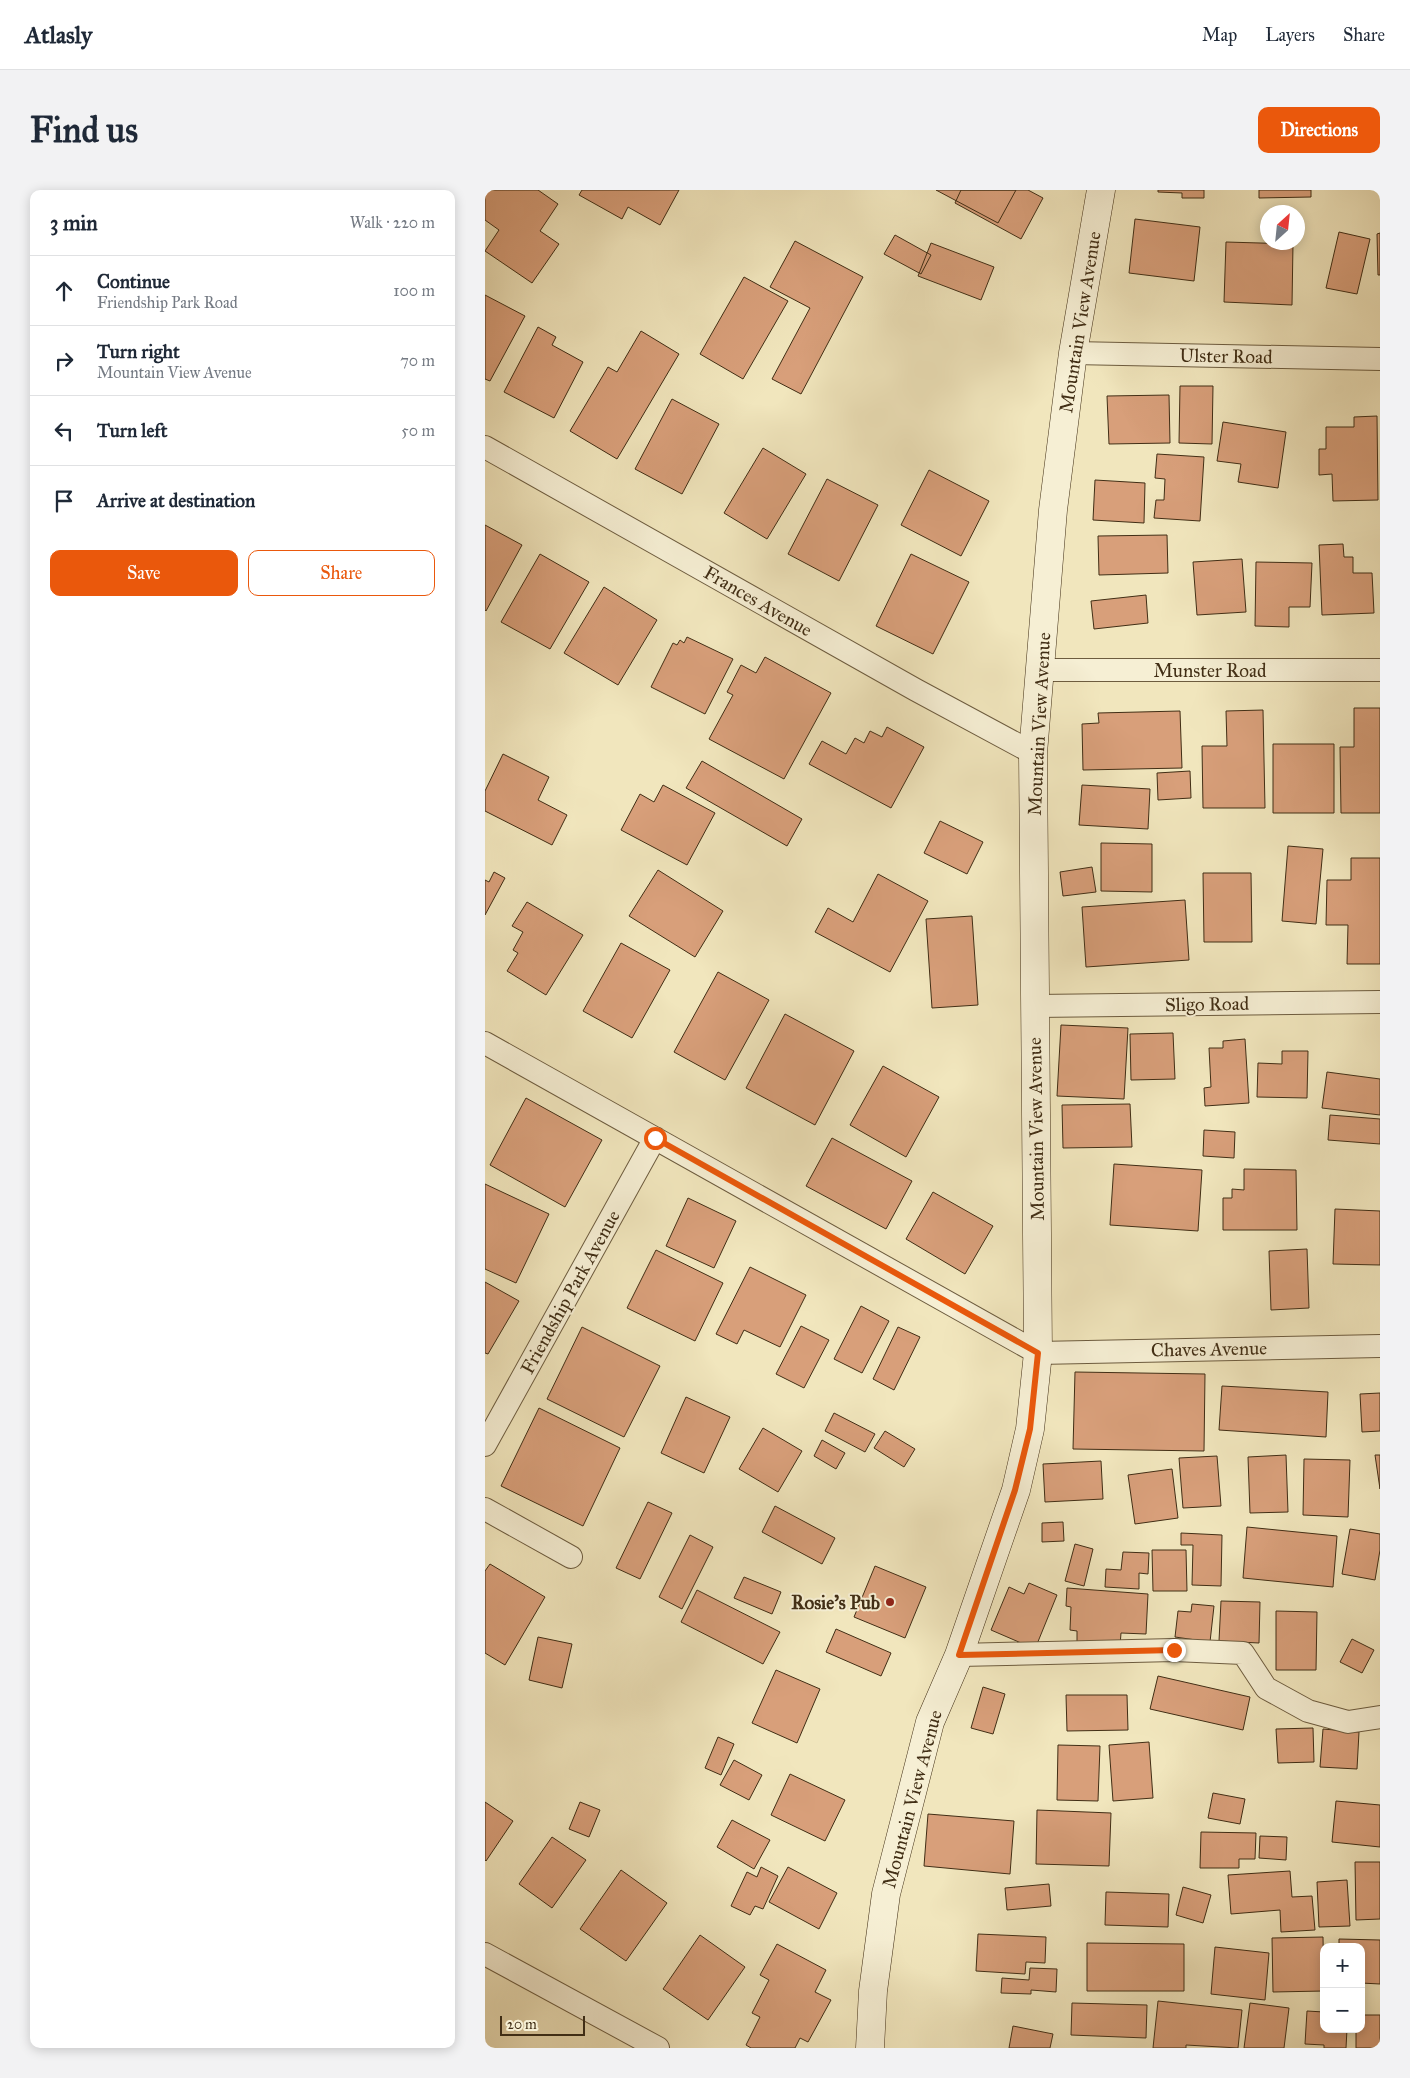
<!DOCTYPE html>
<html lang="en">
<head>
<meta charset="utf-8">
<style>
	body { margin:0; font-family:"IM FELL Great Primer",serif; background:#f2f2f3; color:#1f2937 }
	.controls { position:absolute; right:15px; bottom:15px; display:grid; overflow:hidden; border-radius:10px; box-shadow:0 2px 12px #0003 }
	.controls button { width:45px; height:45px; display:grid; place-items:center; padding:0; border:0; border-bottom:1px solid #e0e1e3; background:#fff; color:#1f2937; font:25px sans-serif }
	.compass { position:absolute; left:775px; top:15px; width:45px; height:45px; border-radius:50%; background:#fff; box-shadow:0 2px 12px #0003; rotate:27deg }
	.scale { position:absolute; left:15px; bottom:12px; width:85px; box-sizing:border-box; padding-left:5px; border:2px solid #412e15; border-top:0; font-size:14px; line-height:18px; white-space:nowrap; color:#412e15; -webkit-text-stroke:4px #f6efd4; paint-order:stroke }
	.stop { position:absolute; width:15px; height:15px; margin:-11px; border:4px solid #ea580c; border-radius:50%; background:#fff }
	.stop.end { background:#ea580c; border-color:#fff; box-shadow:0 1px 5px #0008 }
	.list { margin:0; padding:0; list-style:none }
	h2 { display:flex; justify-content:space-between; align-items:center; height:65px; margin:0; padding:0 20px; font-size:21px }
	h2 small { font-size:16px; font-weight:400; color:#747a83 }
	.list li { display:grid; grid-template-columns:32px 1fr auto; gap:15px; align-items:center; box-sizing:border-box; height:70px; padding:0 20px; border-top:1px solid #e0e1e3 }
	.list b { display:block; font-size:19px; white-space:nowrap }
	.list p { margin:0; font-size:16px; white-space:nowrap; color:#747a83 }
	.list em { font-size:16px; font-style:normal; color:#747a83 }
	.actions { display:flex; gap:10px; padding:15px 20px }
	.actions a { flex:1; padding:11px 0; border:1px solid #ea580c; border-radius:10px; text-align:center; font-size:18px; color:#ea580c }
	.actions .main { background:#ea580c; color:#fff }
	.icon { flex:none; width:28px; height:28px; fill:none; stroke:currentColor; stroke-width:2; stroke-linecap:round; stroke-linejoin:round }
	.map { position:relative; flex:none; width:895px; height:1858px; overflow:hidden; border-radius:10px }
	header { display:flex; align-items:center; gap:30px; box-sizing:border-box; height:70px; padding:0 25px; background:#fff; border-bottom:1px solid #e0e1e3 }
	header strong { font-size:24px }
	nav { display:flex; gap:28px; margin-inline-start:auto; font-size:18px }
	.intro { display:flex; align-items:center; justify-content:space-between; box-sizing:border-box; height:120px; padding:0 30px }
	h1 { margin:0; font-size:35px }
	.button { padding:12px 22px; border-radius:10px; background:#ea580c; color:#fff; font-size:18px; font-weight:700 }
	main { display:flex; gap:30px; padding:0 30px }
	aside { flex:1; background:#fff; border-radius:10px; box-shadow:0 2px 12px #0003 }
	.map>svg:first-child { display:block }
</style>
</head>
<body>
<header>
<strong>Atlasly</strong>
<nav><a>Map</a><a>Layers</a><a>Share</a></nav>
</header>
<div class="intro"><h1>Find us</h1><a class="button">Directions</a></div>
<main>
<aside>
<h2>3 min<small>Walk · 220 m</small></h2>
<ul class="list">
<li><svg class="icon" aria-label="ahead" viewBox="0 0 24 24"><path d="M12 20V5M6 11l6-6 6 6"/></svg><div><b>Continue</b><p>Friendship Park Road</p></div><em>100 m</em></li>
<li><svg class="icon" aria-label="right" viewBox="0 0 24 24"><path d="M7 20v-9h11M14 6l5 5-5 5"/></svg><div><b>Turn right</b><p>Mountain View Avenue</p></div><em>70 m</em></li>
<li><svg class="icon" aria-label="left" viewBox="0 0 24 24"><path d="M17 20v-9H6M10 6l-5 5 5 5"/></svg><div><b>Turn left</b></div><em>50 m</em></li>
<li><svg class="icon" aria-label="arrive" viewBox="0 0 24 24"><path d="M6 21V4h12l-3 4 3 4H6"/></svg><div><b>Arrive at destination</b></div></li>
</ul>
<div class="actions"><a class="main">Save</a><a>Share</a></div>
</aside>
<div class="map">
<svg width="895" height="1858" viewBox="0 0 895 1858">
	<rect width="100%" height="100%" fill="#f1e6bd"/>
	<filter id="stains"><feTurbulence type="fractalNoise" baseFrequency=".004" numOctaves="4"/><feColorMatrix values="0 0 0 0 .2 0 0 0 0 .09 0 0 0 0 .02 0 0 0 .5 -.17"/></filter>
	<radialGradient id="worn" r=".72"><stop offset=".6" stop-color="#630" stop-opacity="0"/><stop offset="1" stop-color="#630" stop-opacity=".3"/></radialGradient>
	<path fill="#d89f7a" stroke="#412e15" d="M0,0H53L73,14L55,41L74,54L47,93L0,61L14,40L0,30Z
		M97,0H194L175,35L143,17L137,29L94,5Z
		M451,0H531L513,33Z
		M476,0H543L558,8L536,49L470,13Z
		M673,0H719V8H697V3L673,2Z
		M774,0H826V7L774,8Z
		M650,29L715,37L709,91L644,83Z
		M854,42L885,49L872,104L841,98Z
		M895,43V85H893L892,44Z
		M410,45L446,65L436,84L399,64Z
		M310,51L378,87L316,204L287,189L325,118L285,97Z
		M741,52L808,54L807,115L739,112Z
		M446,53L509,77L496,110L433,86Z
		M259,87L303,111L258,189L215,164Z
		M0,105L40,126L5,191L0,189Z
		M53,137L71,147L67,155L98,172L69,228L19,202Z
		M156,141L194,164L132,269L85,241L123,177L132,182Z
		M695,196H728L727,254L694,253Z
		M684,205L685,253L624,254L622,206Z
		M187,209L234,234L197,304L150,279Z
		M892,226L893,310L848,311L847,284L834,285V259H841V237H869V227Z
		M738,232L801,242L793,298L753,292L756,274L732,271Z
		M278,258L321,284L282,349L239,323Z
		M672,264L719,267L715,331L669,328L671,310H679L680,289L670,288Z
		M444,280L504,311L476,366L416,335Z
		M342,289L393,315L354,391L303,364Z
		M610,290L660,293L659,333L608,330Z
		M0,335L37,355L1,421L0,420Z
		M682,345L683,383L614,385L613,346Z
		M858,354L859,367H868V383H887L889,423L837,425L834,355Z
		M55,364L104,392L65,459L16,432Z
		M426,364L484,392L448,464L391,436Z
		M757,369L761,422L712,425L708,372Z
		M771,372L827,373L825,417H804V437L770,436Z
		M119,397L172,430L133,495L79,463Z
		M661,405L663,433L609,439L606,411Z
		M202,447L248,469L220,524L166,497L188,453L192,455L195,450L199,453Z
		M280,467L346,503L299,589L224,549L248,505L242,502L256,475L271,483Z
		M869,518H895V623H856L855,557H869Z
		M778,520L780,618H718L717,556H742L741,521Z
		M695,521L697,578L598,580L597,534L614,533L613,523Z
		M402,537L439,557L406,618L324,574L337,551L361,564L370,548L379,553L385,541L397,547Z
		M788,554H849V623H788Z
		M18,564L64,587L53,610L82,625L67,655L0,621V601Z
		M217,571L317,629L302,656L201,598Z
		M705,581L706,608L673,610L672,583Z
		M178,595L230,623L202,675L136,640L155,604L169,612Z
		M597,595L665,599L663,639L594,635Z
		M455,631L498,652L482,684L439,663Z
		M616,653L667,654V702L616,701Z
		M803,656L838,659L831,734L797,731Z
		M866,668H895V774H862L863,735H841L842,690H866Z
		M607,677L611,702L578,706L575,682Z
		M173,680L238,721L210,767L144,726Z
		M9,682L20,688L0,725V690L4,692Z
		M718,683H766L767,752H719Z
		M393,684L443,711L405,782L330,742L343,718L368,732Z
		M700,710L704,770L601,777L597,717Z
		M42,712L98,745L61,805L22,781L33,763L28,760L38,742L27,736Z
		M487,726L493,815L447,818L441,729Z
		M136,753L185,780L147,848L98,821Z
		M233,782L284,810L240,890L189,862Z
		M300,824L369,861L330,935L261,898Z
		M576,835L643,838L639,909L572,906Z
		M688,843L690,889L646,890L645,844Z
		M760,849L764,913L720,916L719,898L726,897L724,858H738V851Z
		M797,861H823L822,908L772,907L773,873L797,874Z
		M398,876L454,907L421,967L365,935Z
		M842,882L895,889V925L837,918Z
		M41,908L117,950L80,1017L5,975Z
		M645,914L647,957L578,958L577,915Z
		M845,925L895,929V954L843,950Z
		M719,940L750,942L749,968L718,966Z
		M347,948L427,991L401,1039L321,996Z
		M629,974L717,980L713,1041L625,1035Z
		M759,979L811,980L812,1040H738V1008H747V999L759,1000Z
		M0,994L64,1024L31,1093L0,1079Z
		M448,1002L508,1036L480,1084L421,1049Z
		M203,1008L251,1031L229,1078L181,1056Z
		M850,1019L895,1021V1075L848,1074Z
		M822,1059L824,1118L786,1120L784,1061Z
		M171,1060L238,1093L210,1151L142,1118Z
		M265,1077L321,1105L295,1157L259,1140L252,1154L231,1144Z
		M0,1092L34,1111L3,1164L0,1163Z
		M376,1116L404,1131L377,1183L349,1169Z
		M316,1136L344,1150L319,1198L291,1184Z
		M97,1137L175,1176L139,1247L62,1209Z
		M413,1137L435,1147L409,1200L388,1189Z
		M590,1182L720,1184L719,1261L588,1259Z
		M737,1196L843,1202L841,1247L734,1240Z
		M895,1203V1241L877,1242L875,1204Z
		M201,1207L245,1227L219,1283L176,1263Z
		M54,1218L135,1258L98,1336L16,1296Z
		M349,1223L390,1244L380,1262L340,1241Z
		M278,1238L317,1261L293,1302L254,1279Z
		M400,1241L430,1259L419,1277L389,1258Z
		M337,1250L360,1263L351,1279L329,1266Z
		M801,1265L803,1322L765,1323L763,1267Z
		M890,1265H895V1299Z
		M732,1266L736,1316L698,1318L694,1268Z
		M819,1269L865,1270L863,1327L818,1325Z
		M616,1271L618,1309L560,1312L558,1274Z
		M687,1279L693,1328L650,1334L643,1285Z
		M163,1312L187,1323L155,1389L131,1378Z
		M290,1316L350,1348L337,1374L277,1342Z
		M578,1332L579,1351L557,1352V1333Z
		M762,1337L852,1346L848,1397L758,1388Z
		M865,1339L895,1344V1360L890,1390L857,1384Z
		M696,1343L737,1345L736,1396L707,1395L708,1355H696Z
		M205,1345L228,1357L197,1419L174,1407Z
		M590,1354L608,1359L599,1396L580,1391Z
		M667,1360H701L702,1401H668Z
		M638,1362L664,1363L663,1384L654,1383V1399L620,1397L621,1379L636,1380Z
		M5,1374L60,1407L20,1475L0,1463V1381Z
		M390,1376L441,1397L420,1448L369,1427Z
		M259,1387L296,1402L287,1424L249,1408Z
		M544,1393L572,1405L550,1459L506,1440L524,1397L539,1404Z
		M582,1398L663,1404L661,1444L636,1443L635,1456L592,1453V1441L585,1440L586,1417L581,1416Z
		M212,1400L295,1442L278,1474L196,1432Z
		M736,1411L775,1412L774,1453L734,1451Z
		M707,1414L729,1416L725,1452L690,1447L693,1421L706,1422Z
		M791,1421L832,1422L831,1480H791Z
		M351,1439L406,1463L396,1486L341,1462Z
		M53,1447L87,1454L77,1498L44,1490Z
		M867,1449L889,1460L877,1483L855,1472Z
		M291,1480L335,1499L312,1553L267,1533Z
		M673,1486L765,1507L758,1540L665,1519Z
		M498,1497L520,1504L508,1544L486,1538Z
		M581,1505H642L643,1540L582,1541Z
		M828,1538L829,1572L793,1573L791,1539Z
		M838,1539L874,1542L872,1579L835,1577Z
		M233,1547L249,1554L236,1585L220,1578Z
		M664,1552L668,1608L628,1611L624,1555Z
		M573,1555L615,1556L613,1611L572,1610Z
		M249,1570L277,1585L264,1610L235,1595Z
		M305,1584L360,1610L340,1651L286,1625Z
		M728,1603L760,1609L755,1634L723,1628Z
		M851,1611L895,1615V1657L847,1652Z
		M0,1612L28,1631L1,1671L0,1670Z
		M95,1612L115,1620L104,1647L84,1639Z
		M552,1620L626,1623L624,1676L551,1674Z
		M443,1624L529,1631L525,1684L439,1676Z
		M247,1630L285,1650L269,1679L232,1657Z
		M716,1642L771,1643L770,1669H754V1678H715Z
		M775,1646L802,1647L801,1670L774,1668Z
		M67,1647L101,1670L67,1718L34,1694Z
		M870,1672H895V1729L871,1730Z
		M276,1677L293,1686L278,1719L270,1716L265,1725L246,1716L262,1682L272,1687Z
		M303,1677L352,1703L334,1739L284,1712Z
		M136,1680L182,1713L141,1771L95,1739Z
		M805,1681L807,1707L827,1706L830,1740L796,1742L795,1720L746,1724L743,1685Z
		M862,1690L865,1736L834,1737L832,1692Z
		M564,1694L566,1716L522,1720L520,1698Z
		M698,1697L726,1705L718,1733L691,1725Z
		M621,1702L684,1704L683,1737L620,1735Z
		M493,1744L561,1747L560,1773L541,1772L540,1784L491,1781Z
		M215,1745L260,1777L223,1830L178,1799Z
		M838,1747L839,1801L788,1802L787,1748Z
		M854,1749L895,1750V1794L876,1793V1757H854Z
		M602,1753L699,1754V1801H602Z
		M292,1754L341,1780L330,1802L346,1810L323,1852L315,1848L310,1858H266L261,1855L275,1827L267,1823L284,1790L275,1785Z
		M730,1757L784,1763L780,1810L726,1804Z
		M545,1778L572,1779L571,1802L546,1800V1804L516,1803L517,1788L544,1790Z
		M673,1811L757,1820L753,1858L701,1855V1858H668Z
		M587,1813L662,1815L661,1848L586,1845Z
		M765,1813L804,1818L799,1858H759Z
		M822,1821L839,1822V1839H862L861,1858H839V1855L820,1854Z
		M876,1825H895V1858H871V1839H876Z
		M528,1836L568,1844L565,1858H524Z"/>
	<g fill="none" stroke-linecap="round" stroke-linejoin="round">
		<defs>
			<path id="minor" d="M588,163L895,169
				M0,257L431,500L548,563
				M555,480H895
				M550,816L895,812
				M0,853L553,1163L895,1156
				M0,1255L170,948
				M0,1319L86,1367
				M474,1465L689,1460L758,1463L781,1498L823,1521L863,1532L895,1527
				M0,1764L173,1858"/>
			<path id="secondary" d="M385,1858L388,1801L401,1704L445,1532L474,1465L531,1300L545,1239L553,1163L548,563L568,320L588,163L616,0"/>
		</defs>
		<use href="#minor" stroke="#6d5c3f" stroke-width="24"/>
		<use href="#secondary" stroke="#412e15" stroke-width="29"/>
		<use href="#minor" stroke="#f6efd4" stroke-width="22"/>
		<use href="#secondary" stroke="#f6efd4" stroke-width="28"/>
	</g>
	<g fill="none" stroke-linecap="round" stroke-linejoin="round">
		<path stroke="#ea580c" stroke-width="6" d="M170,948L553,1163L545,1239L530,1300L474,1465L689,1460"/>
	</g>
	<circle fill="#8f2418" stroke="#f6efd4" stroke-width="2" cx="405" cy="1412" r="5"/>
	<g text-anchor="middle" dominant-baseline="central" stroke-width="4" stroke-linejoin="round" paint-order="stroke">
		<g font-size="19" fill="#412e15" stroke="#f6efd4">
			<text transform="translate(595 132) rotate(-81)">Mountain View Avenue</text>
			<text transform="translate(741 166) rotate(1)">Ulster Road</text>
			<text transform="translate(273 411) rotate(30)">Frances Avenue</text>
			<text x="725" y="480">Munster Road</text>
			<text transform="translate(554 534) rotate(-87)">Mountain View Avenue</text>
			<text transform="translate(722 814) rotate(-1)">Sligo Road</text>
			<text transform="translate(551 939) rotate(-91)">Mountain View Avenue</text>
			<text transform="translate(85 1102) rotate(-61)">Friendship Park Avenue</text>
			<text transform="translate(724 1159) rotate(-1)">Chaves Avenue</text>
			<text transform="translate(427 1609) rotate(-75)">Mountain View Avenue</text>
		</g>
		<g font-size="19" font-weight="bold" fill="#412e15" stroke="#f6efd4" text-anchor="end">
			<text x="395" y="1412">Rosie's Pub</text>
		</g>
	</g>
	<rect width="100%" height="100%" filter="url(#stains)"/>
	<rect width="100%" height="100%" fill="url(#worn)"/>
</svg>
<div class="controls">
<button>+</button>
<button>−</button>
</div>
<svg class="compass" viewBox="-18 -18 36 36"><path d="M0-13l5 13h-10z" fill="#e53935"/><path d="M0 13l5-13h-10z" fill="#747a83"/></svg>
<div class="scale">20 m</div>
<div class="stop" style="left:170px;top:948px"></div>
<div class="stop end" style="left:689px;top:1460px"></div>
</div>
</main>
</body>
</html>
